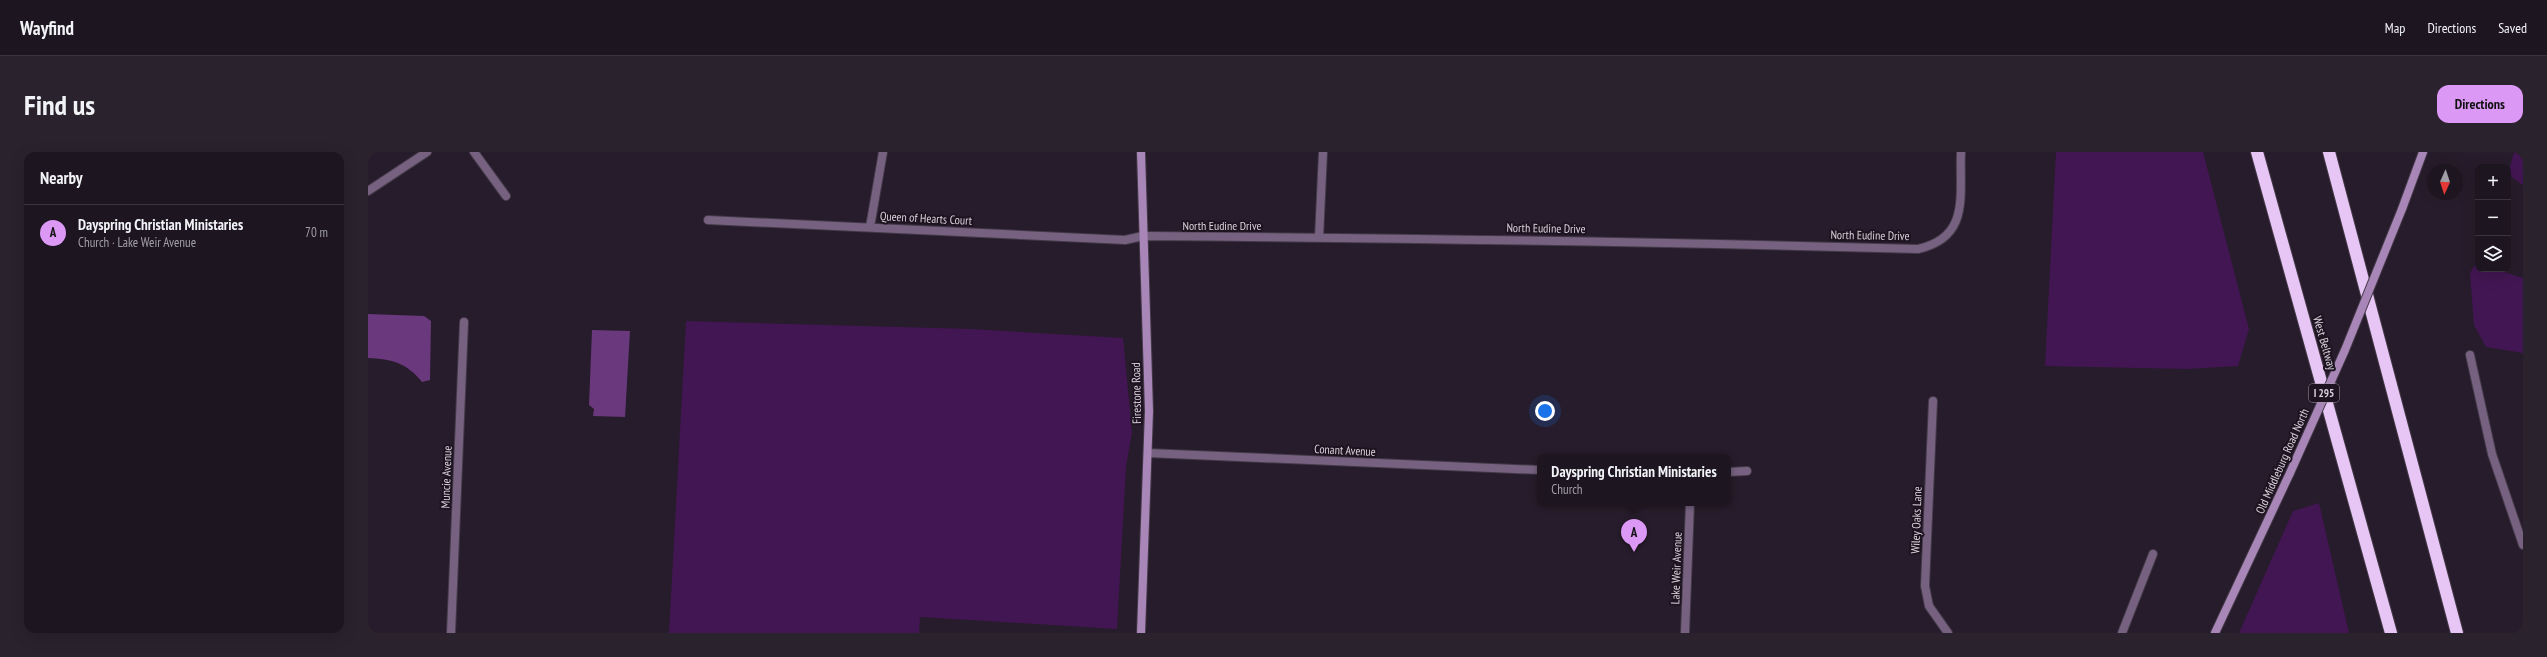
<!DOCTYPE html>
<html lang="en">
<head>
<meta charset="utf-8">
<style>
	body { margin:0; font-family:"PT Sans Narrow",sans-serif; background:#2a222d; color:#f1f3f6 }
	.controls { position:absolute; right:12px; top:12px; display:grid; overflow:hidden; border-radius:8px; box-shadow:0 4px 16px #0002 }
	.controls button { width:36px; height:36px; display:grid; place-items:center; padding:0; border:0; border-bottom:1px solid #3b343e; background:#1d1520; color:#f1f3f6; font:20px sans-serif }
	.compass { position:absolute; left:2059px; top:12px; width:36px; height:36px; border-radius:50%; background:#1d1520; box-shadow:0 4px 16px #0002; rotate:183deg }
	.you { position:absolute; left:1177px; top:259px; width:14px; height:14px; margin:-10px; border:3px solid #fff; border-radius:50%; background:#1a73e8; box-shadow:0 0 0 6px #1a73e833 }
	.badge { display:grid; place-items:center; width:26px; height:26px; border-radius:50%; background:#db99f5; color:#111; font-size:13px; font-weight:700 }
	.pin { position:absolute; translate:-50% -33px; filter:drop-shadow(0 1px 2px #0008) }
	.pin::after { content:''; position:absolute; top:21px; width:14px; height:12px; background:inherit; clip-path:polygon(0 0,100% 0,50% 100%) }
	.popup { position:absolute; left:1169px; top:302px; width:194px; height:52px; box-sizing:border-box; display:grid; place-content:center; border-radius:8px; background:#1d1520; filter:drop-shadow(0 1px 3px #0005); font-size:13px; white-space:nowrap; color:#a09fa5 }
	.popup b { font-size:15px; color:#f1f3f6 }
	.popup::after { content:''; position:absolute; left:50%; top:100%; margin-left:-8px; border:8px solid transparent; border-top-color:#1d1520 }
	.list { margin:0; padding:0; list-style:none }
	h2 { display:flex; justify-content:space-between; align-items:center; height:52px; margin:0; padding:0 16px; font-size:17px }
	h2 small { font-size:13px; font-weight:400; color:#a09fa5 }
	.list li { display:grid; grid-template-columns:26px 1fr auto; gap:12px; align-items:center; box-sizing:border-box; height:56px; padding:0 16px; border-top:1px solid #3b343e }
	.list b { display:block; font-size:15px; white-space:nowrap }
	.list p { margin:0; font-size:13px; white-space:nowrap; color:#a09fa5 }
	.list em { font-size:13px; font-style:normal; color:#a09fa5 }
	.icon { flex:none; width:22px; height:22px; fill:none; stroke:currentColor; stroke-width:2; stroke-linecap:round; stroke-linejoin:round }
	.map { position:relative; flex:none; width:2155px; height:481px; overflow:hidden; border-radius:12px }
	header { display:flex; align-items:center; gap:24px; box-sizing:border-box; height:56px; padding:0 20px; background:#1d1520; border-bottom:1px solid #3b343e }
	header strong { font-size:19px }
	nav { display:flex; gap:22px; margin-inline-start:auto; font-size:14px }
	.intro { display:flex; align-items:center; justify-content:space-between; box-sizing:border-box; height:96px; padding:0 24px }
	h1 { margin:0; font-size:28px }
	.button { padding:10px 18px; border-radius:12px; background:#db99f5; color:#111; font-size:14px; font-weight:700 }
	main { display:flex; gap:24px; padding:0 24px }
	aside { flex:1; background:#1d1520; border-radius:12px; box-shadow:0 4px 16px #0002 }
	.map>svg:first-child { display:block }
</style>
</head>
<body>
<header>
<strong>Wayfind</strong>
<nav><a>Map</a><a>Directions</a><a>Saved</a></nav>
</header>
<div class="intro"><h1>Find us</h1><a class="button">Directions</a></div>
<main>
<aside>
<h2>Nearby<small></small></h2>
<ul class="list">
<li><span class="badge">A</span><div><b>Dayspring Christian Ministaries</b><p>Church · Lake Weir Avenue</p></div><em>70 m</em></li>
</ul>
</aside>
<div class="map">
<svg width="2155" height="481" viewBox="0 0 2155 481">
	<rect width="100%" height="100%" fill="#271c2b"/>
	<path fill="#421652" d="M1688,0H1835L1881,177L1870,214L1819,217L1677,214Z
		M2146,0H2155V33L2140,23Z
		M2108,111L2110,112V117H2127L2155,126V201L2118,195L2106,173L2102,121Z
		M318,169L603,177L755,186L764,280L758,315L749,477L552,465L551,481H301Z
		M1951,351L1981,481H1871L1925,359Z"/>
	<path fill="#6a387d" d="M0,162L56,164L63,169L62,228L54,230C39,211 24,207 0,206Z
		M224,178L262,179L257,265L225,264L226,257L221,253Z"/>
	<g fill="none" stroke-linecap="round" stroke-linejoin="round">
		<defs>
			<path id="lane" d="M2102,203L2124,302L2155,393
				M1754,481L1785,402"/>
			<path id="street" d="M106,0L138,44
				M0,39L59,0
				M340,68L757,88L775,84C1033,86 1292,90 1550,97C1603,85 1591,43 1593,0
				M502,75L515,0
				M951,86L955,0
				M1565,249L1557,434L1561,454L1580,481
				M780,301L1172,318
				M1360,320L1379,319
				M83,481L96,170
				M1317,481L1322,351"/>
			<path id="secondary" d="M773,0L781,259L773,481
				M2034,57L2055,0
				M1847,481L1922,321"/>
			<path id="highway" d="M1889,0L2023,481
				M1961,0L2089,481"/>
		</defs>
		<use href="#lane" stroke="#433947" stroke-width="10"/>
		<use href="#street" stroke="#433947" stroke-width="10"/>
		<use href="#secondary" stroke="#433947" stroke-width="10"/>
		<use href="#highway" stroke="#433947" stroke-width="14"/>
		<use href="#lane" stroke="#776181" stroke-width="8"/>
		<use href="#street" stroke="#776181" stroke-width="8"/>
		<use href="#secondary" stroke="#a986b8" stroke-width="8"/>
		<use href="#highway" stroke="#e7c6f5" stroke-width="12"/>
		<defs>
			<path id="secondary-bridge" d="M1922,321L1977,198L2034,57"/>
		</defs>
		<use href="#secondary-bridge" stroke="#433947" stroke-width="10" stroke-linecap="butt"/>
		<use href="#secondary-bridge" stroke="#a986b8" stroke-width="8"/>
	</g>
	<g text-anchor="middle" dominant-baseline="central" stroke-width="4" stroke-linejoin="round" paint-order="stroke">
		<rect fill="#1d1321" stroke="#a199a4" stroke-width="1" x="1941" y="232" width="30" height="18" rx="3"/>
		<g font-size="11" font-weight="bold" fill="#d9d2dc">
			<text x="1956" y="241">I 295</text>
		</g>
		<g font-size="12" fill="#d9d2dc" stroke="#1d1321">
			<text transform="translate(558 66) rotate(3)">Queen of Hearts Court</text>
			<text x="854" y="73">North Eudine Drive</text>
			<text transform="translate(1178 76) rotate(1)">North Eudine Drive</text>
			<text transform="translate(1502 83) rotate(1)">North Eudine Drive</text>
			<text transform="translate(1957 191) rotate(74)">West Beltway</text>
			<text transform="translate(768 241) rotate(-91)">Firestone Road</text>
			<text transform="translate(977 298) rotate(3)">Conant Avenue</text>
			<text transform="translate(1914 309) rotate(-66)">Old Middleburg Road North</text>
			<text transform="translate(78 325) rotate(-88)">Muncie Avenue</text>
			<text transform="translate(1548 368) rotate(-88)">Wiley Oaks Lane</text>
			<text transform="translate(1308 416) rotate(-88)">Lake Weir Avenue</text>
		</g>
	</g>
</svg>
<div class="controls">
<button>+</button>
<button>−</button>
<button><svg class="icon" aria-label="layers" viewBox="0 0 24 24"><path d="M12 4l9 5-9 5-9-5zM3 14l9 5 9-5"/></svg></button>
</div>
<svg class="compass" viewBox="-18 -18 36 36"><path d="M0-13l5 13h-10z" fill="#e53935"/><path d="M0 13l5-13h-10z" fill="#a09fa5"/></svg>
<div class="you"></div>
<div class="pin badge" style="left:1266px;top:400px">A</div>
<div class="popup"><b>Dayspring Christian Ministaries</b>Church</div>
</div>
</main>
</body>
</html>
